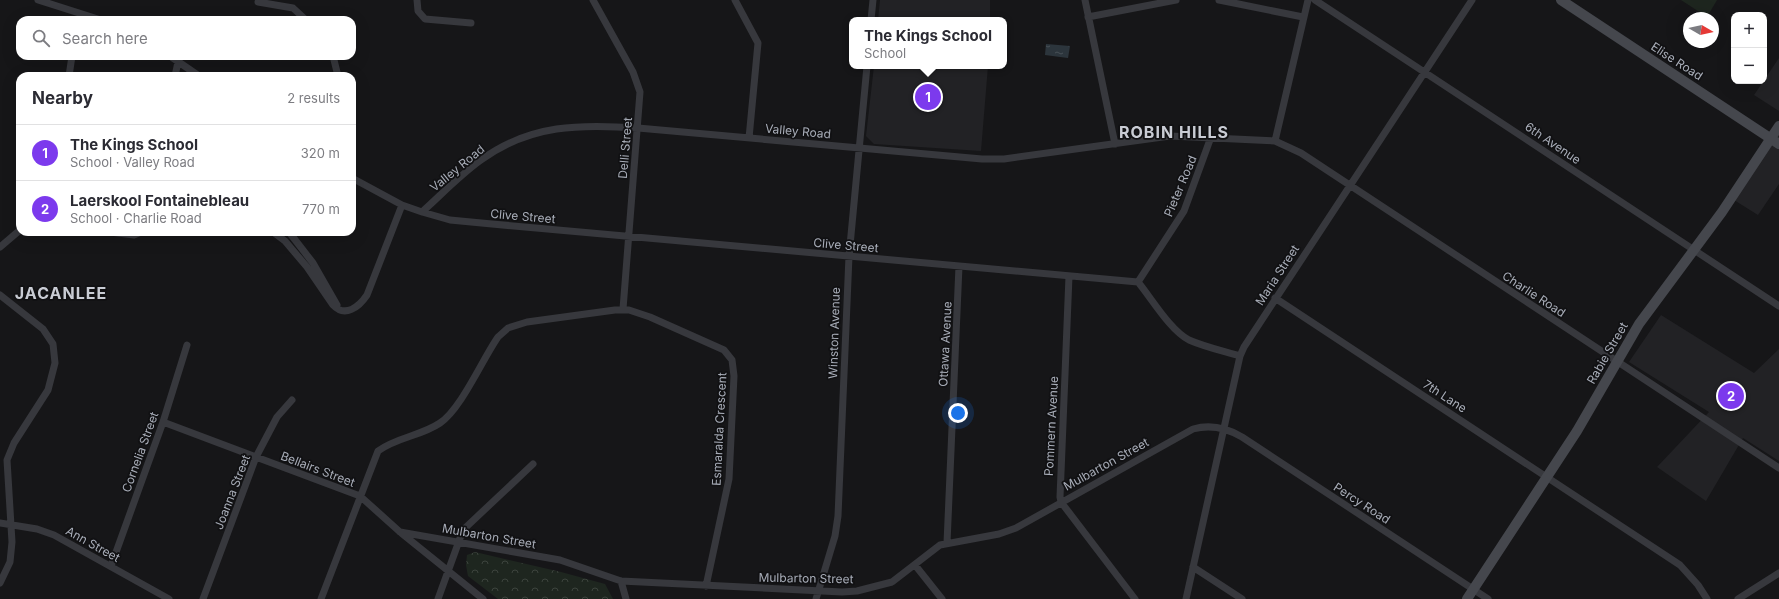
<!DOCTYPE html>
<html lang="en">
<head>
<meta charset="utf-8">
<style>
	body { margin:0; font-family:Inter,sans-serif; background:#f2f2f3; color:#2b2b33 }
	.controls { position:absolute; right:12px; top:12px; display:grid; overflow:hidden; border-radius:8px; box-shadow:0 4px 16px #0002 }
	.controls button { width:36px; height:36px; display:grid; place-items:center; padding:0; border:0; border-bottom:1px solid #e1e1e2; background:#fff; color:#2b2b33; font:20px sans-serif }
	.compass { position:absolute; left:1683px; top:12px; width:36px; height:36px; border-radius:50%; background:#fff; box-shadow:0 4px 16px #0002; rotate:99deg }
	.you { position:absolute; left:958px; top:413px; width:14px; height:14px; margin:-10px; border:3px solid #fff; border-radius:50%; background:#1a73e8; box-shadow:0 0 0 6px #1a73e833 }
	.badge { display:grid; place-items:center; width:26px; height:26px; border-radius:50%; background:#7c3aed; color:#fff; font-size:13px; font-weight:700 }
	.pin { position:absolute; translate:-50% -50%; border:2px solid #fff; box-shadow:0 1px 4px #0006 }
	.popup { position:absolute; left:849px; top:17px; width:158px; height:52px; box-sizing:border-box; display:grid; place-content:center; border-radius:8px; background:#fff; filter:drop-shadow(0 1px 3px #0005); font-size:13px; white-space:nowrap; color:#7c7c81 }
	.popup b { font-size:15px; color:#2b2b33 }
	.popup::after { content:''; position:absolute; left:50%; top:100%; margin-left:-8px; border:8px solid transparent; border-top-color:#fff }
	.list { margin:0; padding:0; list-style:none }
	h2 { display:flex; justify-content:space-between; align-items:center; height:52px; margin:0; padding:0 16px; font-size:17px }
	h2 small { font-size:13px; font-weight:400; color:#7c7c81 }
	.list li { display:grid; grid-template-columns:26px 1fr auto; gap:12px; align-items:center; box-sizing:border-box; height:56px; padding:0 16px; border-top:1px solid #e1e1e2 }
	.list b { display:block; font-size:15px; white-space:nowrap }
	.list p { margin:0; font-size:13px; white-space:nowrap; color:#7c7c81 }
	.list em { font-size:13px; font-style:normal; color:#7c7c81 }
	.icon { flex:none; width:22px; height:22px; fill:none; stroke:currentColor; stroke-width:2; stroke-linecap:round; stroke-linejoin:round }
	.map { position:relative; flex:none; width:1779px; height:599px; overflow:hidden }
	.search { position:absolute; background:#fff; box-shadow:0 4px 16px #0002; left:16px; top:16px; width:340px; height:44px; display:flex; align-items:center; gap:10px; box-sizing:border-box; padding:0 14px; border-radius:12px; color:#7c7c81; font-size:15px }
	.panel { position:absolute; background:#fff; box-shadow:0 4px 16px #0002; left:16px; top:72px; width:340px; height:164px; border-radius:12px }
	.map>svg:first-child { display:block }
</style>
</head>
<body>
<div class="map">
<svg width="1779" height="599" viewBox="0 0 1779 599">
	<defs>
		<pattern id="forest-crowns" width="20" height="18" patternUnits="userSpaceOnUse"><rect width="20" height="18" fill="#1e261f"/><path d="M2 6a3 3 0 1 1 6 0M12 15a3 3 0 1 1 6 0" fill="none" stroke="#3c433d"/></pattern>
		<pattern id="water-ripples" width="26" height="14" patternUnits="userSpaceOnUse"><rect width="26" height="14" fill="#2c353c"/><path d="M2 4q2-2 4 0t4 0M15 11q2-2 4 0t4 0" fill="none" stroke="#485056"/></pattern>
	</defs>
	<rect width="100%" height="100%" fill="#161618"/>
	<path fill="#222225" d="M880,0H990V20H878Z
		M1779,58V111L1754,95Z
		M874,66H988L981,151L874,144L866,136Z
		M1779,134V184L1758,215L1734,200Z
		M1661,315L1754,373L1779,349V461L1743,438L1706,501L1657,467L1709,412L1629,362Z"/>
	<path fill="url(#forest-crowns)" d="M475,552L561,572L605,584L613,599H498L468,576L466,565L467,555Z"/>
	<path fill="#1e261f" d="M1681,0H1717L1707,17Z"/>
	<path fill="url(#water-ripples)" d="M1046,44L1070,46L1068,58L1045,55Z"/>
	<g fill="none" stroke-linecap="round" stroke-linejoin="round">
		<path stroke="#37383d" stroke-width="7" d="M38,0L101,20
			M417,0L418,11L425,19L471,23
			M593,0L633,72L640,92L623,309
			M735,0L758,43L749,138
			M1085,0L1115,144
			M1219,0L1303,17
			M1315,0L1779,306
			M258,2L293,8L306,20
			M1088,17L1176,0
			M871,20L873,0
			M170,56L199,76
			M333,56L338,76
			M69,76L72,56
			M175,76L178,62
			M1275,141L1308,0
			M352,178L402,205L422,212C441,195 460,175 481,160C530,124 581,124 638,128L982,159H1004L1170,136L1275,141L1301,153L1779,468
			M422,212L450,220L492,224L1138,282C1152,299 1170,330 1189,340C1205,347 1223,351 1240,356
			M110,232L134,235L141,232
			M273,232L285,241L307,267L333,305C345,318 359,307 367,295L402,205
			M289,232L313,263L337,305
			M0,247L20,230
			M1069,276L1060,497L1061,502L1135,599
			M1138,282L1184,211L1211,137
			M0,295L43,329L53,344L55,363L48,390L14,443L7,460L12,542L10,562L0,583
			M1275,298L1680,565L1698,585L1707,599
			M163,422L360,496L400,532L483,599
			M0,523L37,529L54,535L169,599
			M400,532L560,560L621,581L842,592L857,591L892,582L940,545L999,534L1016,528L1193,429C1211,424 1227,428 1242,437L1488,599
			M947,543L959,266
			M915,565L942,599
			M111,566L163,422L187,345
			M1193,567L1242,599
			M621,581L626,599
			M203,599L256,457L277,417L292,400
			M321,599L378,451C397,437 421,436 440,423C461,409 482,360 498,337L508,328L527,322L615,310H629L650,317L724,350L732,360L734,376L729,479L706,586
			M438,599L463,530L533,464
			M816,599L835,536L838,516L849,256L867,66
			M1186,599L1240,356L1244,347L1472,0
			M1738,599L1779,573"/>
		<path stroke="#45474d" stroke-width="10" d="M1561,0L1779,144
			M1467,599L1577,431L1639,324L1722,212L1779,126"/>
	</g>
	<g text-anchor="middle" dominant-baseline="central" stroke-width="3.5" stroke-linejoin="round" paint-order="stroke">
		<g font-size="12" fill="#a8adb8" stroke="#111113">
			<text transform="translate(1677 61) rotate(33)">Elise Road</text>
			<text transform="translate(798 131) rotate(5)">Valley Road</text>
			<text transform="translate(1553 143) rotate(34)">6th Avenue</text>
			<text transform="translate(625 148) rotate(-85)">Delli Street</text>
			<text transform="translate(457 168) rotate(-39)">Valley Road</text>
			<text transform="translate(1180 186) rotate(-67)">Pieter Road</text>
			<text transform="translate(523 216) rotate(5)">Clive Street</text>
			<text transform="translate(846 245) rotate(5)">Clive Street</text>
			<text transform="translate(1277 275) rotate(-57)">Maria Street</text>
			<text transform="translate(1534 294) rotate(33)">Charlie Road</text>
			<text transform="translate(834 333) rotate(-88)">Winston Avenue</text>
			<text transform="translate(945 344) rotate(-87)">Ottawa Avenue</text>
			<text transform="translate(1607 353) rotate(-60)">Rabie Street</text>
			<text transform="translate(1445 396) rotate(33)">7th Lane</text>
			<text transform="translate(1051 426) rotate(-87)">Pommern Avenue</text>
			<text transform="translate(719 429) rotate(-87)">Esmaralda Crescent</text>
			<text transform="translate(140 452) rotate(-70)">Cornelia Street</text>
			<text transform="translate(1106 464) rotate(-29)">Mulbarton Street</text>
			<text transform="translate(318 469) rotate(21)">Bellairs Street</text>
			<text transform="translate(232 492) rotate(-69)">Joanna Street</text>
			<text transform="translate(1362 503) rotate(33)">Percy Road</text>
			<text transform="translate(489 536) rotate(10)">Mulbarton Street</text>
			<text transform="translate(93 544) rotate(29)">Ann Street</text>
			<text transform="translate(806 578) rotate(1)">Mulbarton Street</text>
		</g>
		<g font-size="16" font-weight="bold" letter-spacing="1" fill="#c9ccd4" stroke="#111113">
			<text x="1174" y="132">ROBIN HILLS</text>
			<text x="61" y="293">JACANLEE</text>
		</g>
	</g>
</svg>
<div class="controls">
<button>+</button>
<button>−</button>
</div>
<svg class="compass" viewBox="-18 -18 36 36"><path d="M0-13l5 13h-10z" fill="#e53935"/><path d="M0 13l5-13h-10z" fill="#7c7c81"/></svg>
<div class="you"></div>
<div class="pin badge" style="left:928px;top:97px">1</div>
<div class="popup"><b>The Kings School</b>School</div>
<div class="pin badge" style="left:1731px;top:396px">2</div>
<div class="search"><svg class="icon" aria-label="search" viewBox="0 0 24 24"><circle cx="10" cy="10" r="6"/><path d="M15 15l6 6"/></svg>Search here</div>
<section class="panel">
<h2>Nearby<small>2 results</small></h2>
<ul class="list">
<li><span class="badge">1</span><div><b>The Kings School</b><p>School · Valley Road</p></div><em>320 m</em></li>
<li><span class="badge">2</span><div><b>Laerskool Fontainebleau</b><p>School · Charlie Road</p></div><em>770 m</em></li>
</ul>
</section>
</div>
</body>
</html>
